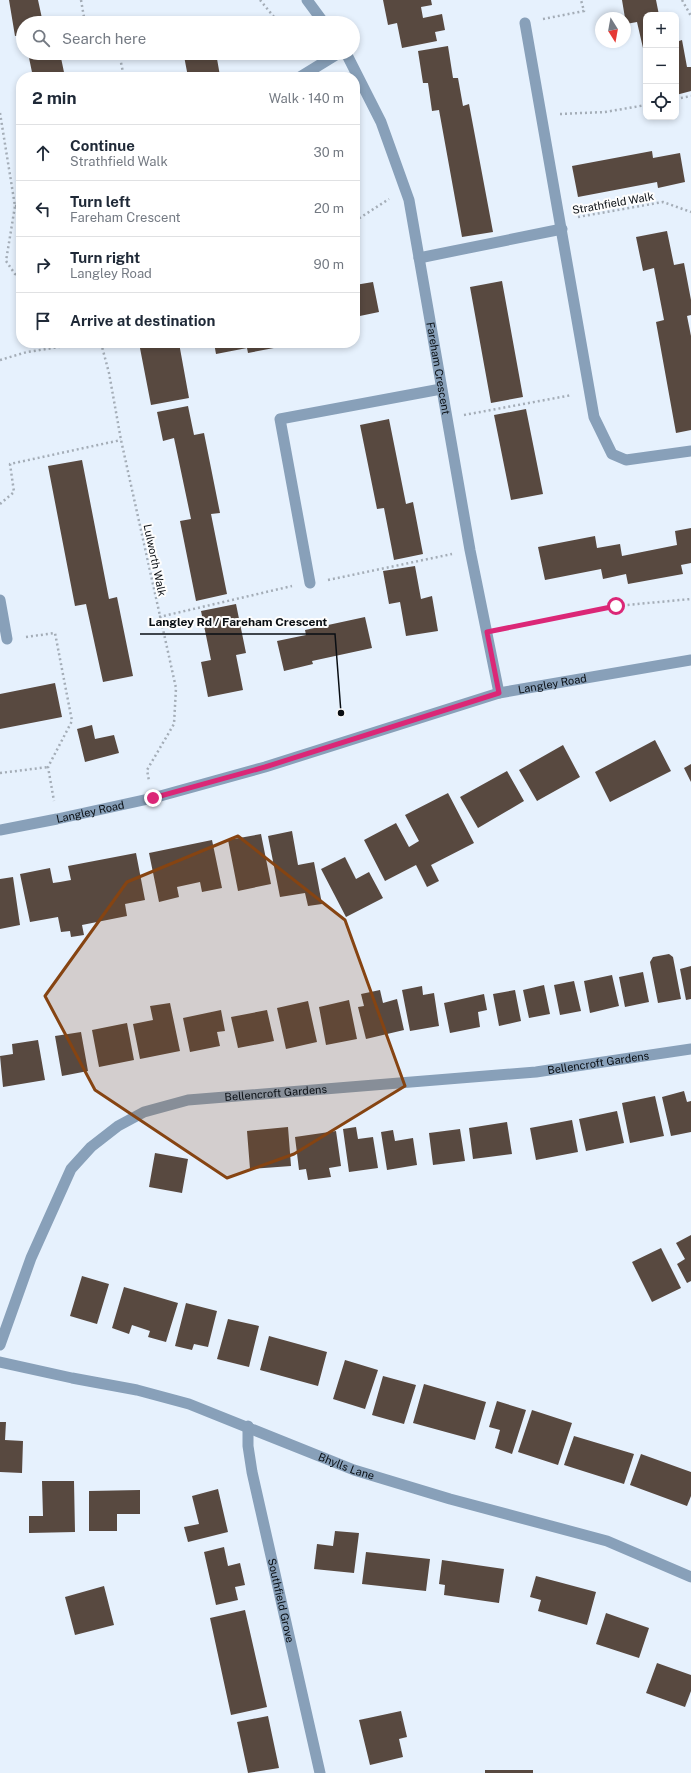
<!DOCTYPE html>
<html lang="en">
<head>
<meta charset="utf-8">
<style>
	body { margin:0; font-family:"Public Sans",sans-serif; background:#f2f2f3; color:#1f2937 }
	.controls { position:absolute; right:12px; top:12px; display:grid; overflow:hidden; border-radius:8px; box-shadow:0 2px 6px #0003 }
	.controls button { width:36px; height:36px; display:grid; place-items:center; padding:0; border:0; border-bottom:1px solid #e0e1e3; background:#fff; color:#1f2937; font:20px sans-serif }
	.compass { position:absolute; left:595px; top:12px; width:36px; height:36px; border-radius:50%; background:#fff; box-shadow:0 2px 6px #0003; rotate:169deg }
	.stop { position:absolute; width:12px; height:12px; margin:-9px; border:3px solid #db2777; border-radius:50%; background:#fff }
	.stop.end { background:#db2777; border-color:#fff; box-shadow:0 1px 4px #0008 }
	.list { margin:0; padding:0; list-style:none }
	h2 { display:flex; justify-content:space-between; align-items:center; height:52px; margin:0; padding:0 16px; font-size:17px }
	h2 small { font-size:13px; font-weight:400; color:#747a83 }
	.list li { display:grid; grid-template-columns:26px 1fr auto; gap:12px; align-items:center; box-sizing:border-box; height:56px; padding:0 16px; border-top:1px solid #e0e1e3 }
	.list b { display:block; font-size:15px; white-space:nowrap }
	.list p { margin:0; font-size:13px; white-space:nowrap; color:#747a83 }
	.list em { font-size:13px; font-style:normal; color:#747a83 }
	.icon { flex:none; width:22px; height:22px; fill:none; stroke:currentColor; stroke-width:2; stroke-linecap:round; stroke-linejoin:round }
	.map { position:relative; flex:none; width:691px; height:1773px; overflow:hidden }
	.search { position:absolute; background:#fff; box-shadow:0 2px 6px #0003; left:16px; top:16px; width:344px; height:44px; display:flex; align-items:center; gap:10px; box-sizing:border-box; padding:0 14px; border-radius:22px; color:#747a83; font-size:15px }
	.panel { position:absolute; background:#fff; box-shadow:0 2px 6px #0003; left:16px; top:72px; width:344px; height:276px; border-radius:16px }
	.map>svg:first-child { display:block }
</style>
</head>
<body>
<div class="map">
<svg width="691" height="1773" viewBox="0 0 691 1773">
	<rect width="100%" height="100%" fill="#e6f1fd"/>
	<path fill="#584940" d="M9,0H38L43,23H23V35L15,36Z
		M383,0H431L432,5L421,7L423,18L442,14L445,30L435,32L437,41L402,48L397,23L388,25Z
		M622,0H656L659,15H646V48H643L637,22L626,24Z
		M682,40L687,67H691V91L676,95V42Z
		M448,46L453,78H458L463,106L469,104L493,232L462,237L439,110L432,111L428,83H423L418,51Z
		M28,53H60L65,77H33Z
		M173,53H216L220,76L188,77L184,56L174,58Z
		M652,151L653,158L680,153L685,182L658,188L657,182L578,197L572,166Z
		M667,231L674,265L684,263L691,300V315L687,316L691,336V430L676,433L656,322L664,320L654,268L643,271L636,237Z
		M502,281L523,397L491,403L470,287Z
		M373,282L379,312L355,317V285Z
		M139,343H179L189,398L151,405Z
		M214,343H295V344L248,353L247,348L216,354Z
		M188,406L194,435L204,433L220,513L211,514L227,594L196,601L180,521L191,519L174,438L163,441L157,412Z
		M526,409L543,494L511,500L494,415Z
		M389,419L406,504L413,502L423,554L394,560L384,508L377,509L360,425Z
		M82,460L109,599L117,597L133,676L103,682L86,604L75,606L48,466Z
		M691,528V563L681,565L683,574L628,584L626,574L603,579L601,569L545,580L538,547L595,536L597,548L620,544L622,556L677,545L675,531Z
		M415,566L421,599L432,596L438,631L406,636L400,602L389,604L383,571Z
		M236,604L246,653L236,655L243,690L208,697L201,662L211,660L201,611Z
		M365,617L372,648L312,661L313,664L284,671L277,641L306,635L305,630Z
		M55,683L62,717L0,729V694Z
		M92,725L95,739L114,735L119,753L85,762L77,729Z
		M655,740L671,771L610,802L595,772Z
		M563,745L580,777L537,801L519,770Z
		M691,764V782L684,768Z
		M507,771L524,801L478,828L460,797Z
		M448,793L474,843L431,865L439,881L427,887L416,865L385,881L364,840L396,823L409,847L419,841L405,815Z
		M292,831L298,865L314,862L322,904L308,906L305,893L280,897L268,836Z
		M261,834L271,884L238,891L228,840Z
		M212,840L222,888L202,892L200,882L177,887L179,897L159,902L149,853Z
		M136,853L145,900L125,904L127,916L82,925L84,935L71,937L70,931L61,932L58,917L30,922L20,874L50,868L53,883L60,882L71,880L68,866Z
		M345,857L356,879L369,872L383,898L346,917L321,869Z
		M13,877L20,925L0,929V879Z
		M669,954L673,957L681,999L658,1003L650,962L653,957Z
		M691,966V999L686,1000L680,969Z
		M643,972L649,1002L625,1007L619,977Z
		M612,975L619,1006L590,1013L584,981Z
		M574,981L581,1011L560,1015L554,985Z
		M544,985L550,1014L529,1018L523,990Z
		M422,986L423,995L434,993L439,1026L410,1031L402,990Z
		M380,990L383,1003L397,999L404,1030L366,1039L358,1007L364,1006L361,994Z
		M515,990L521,1021L499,1026L493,994Z
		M484,994L487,1010L478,1012L480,1027L450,1033L444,1003Z
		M349,1000L357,1039L326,1045L319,1007Z
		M308,1001L317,1042L286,1049L277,1008Z
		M170,1003L180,1051L140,1059L133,1024L153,1020L150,1006Z
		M221,1010L225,1031L217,1032L220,1046L190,1052L183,1018Z
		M267,1010L274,1041L238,1048L231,1017Z
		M127,1023L134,1060L99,1067L92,1030Z
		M81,1032L88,1071L62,1076L55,1036Z
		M38,1040L45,1080L3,1087L0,1056L13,1054L12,1044Z
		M684,1091L687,1102L691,1101V1132L671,1136L662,1097Z
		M655,1096L664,1136L630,1143L622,1103Z
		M617,1111L624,1143L586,1151L579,1119Z
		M572,1120L578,1152L536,1160L530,1128Z
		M507,1122L512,1154L473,1159L469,1128Z
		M288,1127L291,1166L250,1169L247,1131Z
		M356,1127L358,1139L373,1137L378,1168L349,1172L343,1129Z
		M460,1129L465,1161L433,1165L429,1133Z
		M393,1130L395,1141L413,1138L417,1165L387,1170L381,1132Z
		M336,1131L341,1166L329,1168L331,1177L308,1180L306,1169L299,1170L295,1137Z
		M155,1153L188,1159L182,1193L149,1187Z
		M691,1235V1281L687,1283L677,1264L685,1259L676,1243Z
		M661,1248L681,1288L652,1302L632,1262Z
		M82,1276L109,1284L97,1324L70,1316Z
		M124,1287L178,1303L166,1342L148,1337L150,1331L132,1325L129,1334L112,1328Z
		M186,1303L217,1311L208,1347L194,1344L192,1350L175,1346Z
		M228,1319L259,1326L249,1367L217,1359Z
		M269,1336L327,1352L318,1386L260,1370Z
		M345,1360L378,1370L365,1409L333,1399Z
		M383,1376L416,1385L404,1424L372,1415Z
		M424,1384L486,1402L475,1440L413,1423Z
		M497,1401L526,1410L512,1454L495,1448L500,1430L489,1427Z
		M532,1410L572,1423L558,1465L518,1452Z
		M0,1422H6L5,1440L23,1441L22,1473L0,1472Z
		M574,1436L634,1454L624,1484L564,1465Z
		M641,1454L691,1472V1496L687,1506L630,1485Z
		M42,1481H74L75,1532L29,1533V1516H43Z
		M218,1489L228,1532L188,1542L184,1527L199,1524L192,1496Z
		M140,1490V1514H117V1531H89V1491Z
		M335,1531L359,1533L354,1573L314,1569L317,1544L333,1546Z
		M224,1547L228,1566L240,1563L245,1585L235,1587L238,1600L216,1605L204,1552Z
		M366,1552L430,1559L426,1591L362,1584Z
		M442,1560L504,1569L499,1603L444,1595L445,1585L439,1584Z
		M536,1576L596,1592L587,1625L538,1611L541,1600L530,1597Z
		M104,1586L114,1625L75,1635L65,1597Z
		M245,1610L267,1707L231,1715L210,1618Z
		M606,1613L649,1628L639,1658L596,1644Z
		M657,1663L691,1675V1691L685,1707L646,1693Z
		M401,1711L407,1737L399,1739L403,1757L370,1765L359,1720Z
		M268,1716L279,1768L248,1773L237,1722Z
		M485,1770H533V1773H485Z"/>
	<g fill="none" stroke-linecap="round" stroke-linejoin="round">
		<path stroke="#a4adb7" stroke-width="2.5" stroke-dasharray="2 3" stroke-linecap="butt" d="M81,0L85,23
			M260,0L279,23
			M682,0L691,16
			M543,19L584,11L581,0
			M119,53L124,77
			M676,99L691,96
			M0,113L15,206L6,261L15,274L21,276
			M560,114L605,112L646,105
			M15,206L21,205
			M578,217L663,202L691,212
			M355,221L389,199
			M101,343L109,373L121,440L176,688L174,724L147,770L149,781
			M0,360L27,352L85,343
			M464,415L572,395
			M0,504L14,492L10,464L121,440
			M328,580L452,554
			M159,617L292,586
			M505,629L616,606L691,599
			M26,637L55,633L72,721L48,767L54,801
			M0,773L48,767"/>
		<path stroke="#88a0b9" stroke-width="11" d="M300,77L339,53
			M310,583L280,419L441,389"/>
		<g stroke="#88a0b9" stroke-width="11">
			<path d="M307,0L324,23"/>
			<path d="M525,23L594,417L612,454L626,460L691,451"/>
			<path id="s1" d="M346,53L381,122L409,200L470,550L499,693"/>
			<path d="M419,258L562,229"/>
			<path d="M0,600L7,639"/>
			<path id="s2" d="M0,1345L31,1258L71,1169L91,1147L118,1126L144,1112L188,1100L536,1072L691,1049"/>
			<path id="s3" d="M248,1426V1446L252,1472L320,1773"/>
		</g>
		<g stroke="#88a0b9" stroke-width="11">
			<path id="s4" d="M0,830L57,819L153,798L265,767L499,693L691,660"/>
			<path id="s5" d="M0,1362L72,1378L137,1390L189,1404L354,1470L450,1499L607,1541L691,1577"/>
		</g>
	</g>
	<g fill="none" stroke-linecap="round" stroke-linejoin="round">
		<path stroke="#db2777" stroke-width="5" d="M153,798L265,767L499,693L487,632L616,606"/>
	</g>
	<path fill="#864412" fill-opacity="0.2" stroke="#864412" stroke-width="3" stroke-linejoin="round" d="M238,836L345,920L405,1086L294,1154L227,1178L95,1090L45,996L127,882Z"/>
	<g text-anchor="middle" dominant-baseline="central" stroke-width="4" stroke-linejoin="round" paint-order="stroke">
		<g font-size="11" fill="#090e13" stroke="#fdfdfd">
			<text transform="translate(613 203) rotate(-10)">Strathfield Walk</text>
			<text stroke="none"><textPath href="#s1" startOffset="331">Fareham Crescent</textPath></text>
			<text transform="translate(155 560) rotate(78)">Lulworth Walk</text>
			<text stroke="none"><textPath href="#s4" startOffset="572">Langley Road</textPath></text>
			<text stroke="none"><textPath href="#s4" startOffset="92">Langley Road</textPath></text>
			<text stroke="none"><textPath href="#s2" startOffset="741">Bellencroft Gardens</textPath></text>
			<text stroke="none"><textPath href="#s2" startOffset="417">Bellencroft Gardens</textPath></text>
			<text stroke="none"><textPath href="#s5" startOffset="363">Bhylls Lane</textPath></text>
			<text stroke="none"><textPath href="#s3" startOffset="178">Southfield Grove</textPath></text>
		</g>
	</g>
	<path fill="none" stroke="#090e13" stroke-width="1.5" d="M341 713L335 634H140"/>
	<circle fill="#090e13" stroke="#fdfdfd" stroke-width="1.5" cx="341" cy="713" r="4"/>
	<g font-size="12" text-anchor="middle" font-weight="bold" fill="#090e13" stroke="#fdfdfd" stroke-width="4" stroke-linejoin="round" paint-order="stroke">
		<text x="238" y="626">Langley Rd / Fareham Crescent</text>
	</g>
</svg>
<div class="controls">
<button>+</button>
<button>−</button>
<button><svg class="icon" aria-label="locate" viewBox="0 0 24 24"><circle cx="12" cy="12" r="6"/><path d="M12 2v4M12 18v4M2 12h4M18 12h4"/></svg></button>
</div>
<svg class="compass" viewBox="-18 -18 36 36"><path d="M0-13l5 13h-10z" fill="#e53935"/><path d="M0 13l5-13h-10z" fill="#747a83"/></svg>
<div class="stop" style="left:616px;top:606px"></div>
<div class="stop end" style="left:153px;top:798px"></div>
<div class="search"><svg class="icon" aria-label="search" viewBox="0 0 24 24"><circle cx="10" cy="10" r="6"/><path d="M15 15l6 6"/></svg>Search here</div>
<section class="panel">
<h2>2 min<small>Walk · 140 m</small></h2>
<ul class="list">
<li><svg class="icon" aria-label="ahead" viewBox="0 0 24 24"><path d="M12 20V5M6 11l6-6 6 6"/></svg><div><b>Continue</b><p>Strathfield Walk</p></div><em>30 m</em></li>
<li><svg class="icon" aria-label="left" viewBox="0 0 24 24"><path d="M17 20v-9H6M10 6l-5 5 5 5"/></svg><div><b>Turn left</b><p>Fareham Crescent</p></div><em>20 m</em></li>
<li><svg class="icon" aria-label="right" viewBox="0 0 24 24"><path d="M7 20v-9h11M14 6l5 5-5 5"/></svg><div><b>Turn right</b><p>Langley Road</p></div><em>90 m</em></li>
<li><svg class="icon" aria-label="arrive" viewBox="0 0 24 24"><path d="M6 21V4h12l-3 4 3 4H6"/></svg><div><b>Arrive at destination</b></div></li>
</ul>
</section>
</div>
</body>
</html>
